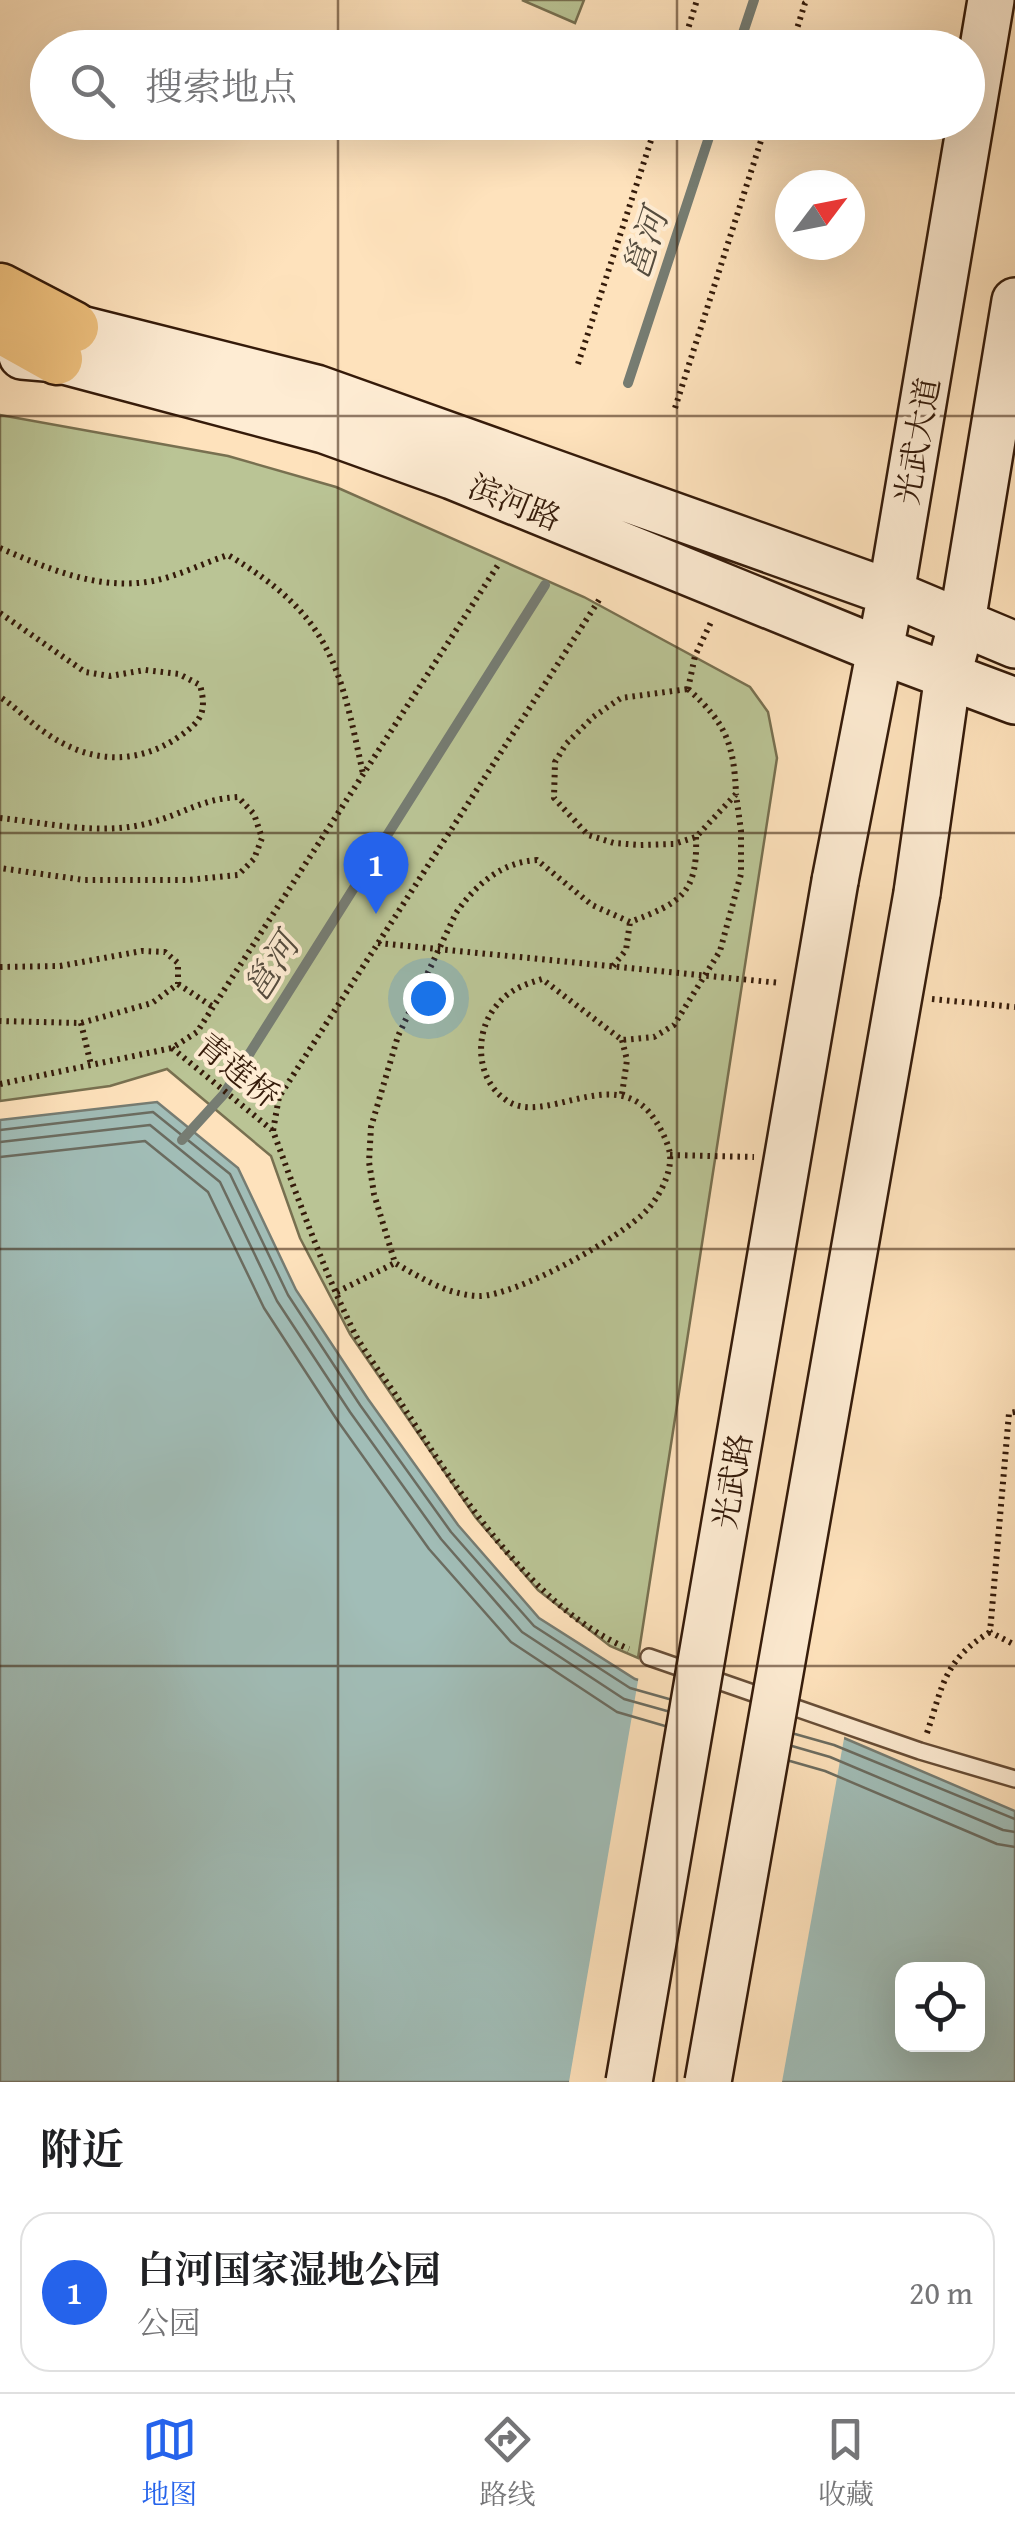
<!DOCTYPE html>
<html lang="zh">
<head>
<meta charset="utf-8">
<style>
	body { margin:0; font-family:"Gentium Book Plus","Noto Serif SC",serif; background:#f2f2f2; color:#202124 }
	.controls { position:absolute; right:30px; bottom:30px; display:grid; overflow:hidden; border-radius:20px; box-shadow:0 10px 40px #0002 }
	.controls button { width:90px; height:90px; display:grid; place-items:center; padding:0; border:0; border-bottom:2px solid #e0e0e0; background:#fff; color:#202124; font:50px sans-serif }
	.compass { position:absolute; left:775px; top:170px; width:90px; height:90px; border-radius:50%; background:#fff; box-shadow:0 10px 40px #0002; rotate:58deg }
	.you { position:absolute; left:428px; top:998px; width:35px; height:35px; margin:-25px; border:8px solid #fff; border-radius:50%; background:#1a73e8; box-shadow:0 0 0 15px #1a73e833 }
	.badge { display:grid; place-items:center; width:65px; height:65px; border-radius:50%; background:#2563eb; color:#fff; font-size:32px; font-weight:700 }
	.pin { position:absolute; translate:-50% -82px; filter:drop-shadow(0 2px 5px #0008) }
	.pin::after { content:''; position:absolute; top:52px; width:35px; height:30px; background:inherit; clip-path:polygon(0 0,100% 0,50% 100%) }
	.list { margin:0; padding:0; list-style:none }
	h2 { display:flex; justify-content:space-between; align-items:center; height:130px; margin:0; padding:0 40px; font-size:42px }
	h2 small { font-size:32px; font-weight:400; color:#757577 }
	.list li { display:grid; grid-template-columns:65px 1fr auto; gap:30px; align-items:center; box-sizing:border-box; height:160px; margin:0 20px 20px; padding:0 20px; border:2px solid #e0e0e0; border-radius:30px }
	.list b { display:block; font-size:38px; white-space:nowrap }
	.list p { margin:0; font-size:32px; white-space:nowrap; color:#757577 }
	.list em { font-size:32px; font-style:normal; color:#757577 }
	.icon { flex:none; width:55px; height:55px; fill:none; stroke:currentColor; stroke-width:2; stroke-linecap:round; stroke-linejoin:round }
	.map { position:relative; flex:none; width:1015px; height:2082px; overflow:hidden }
	.search { position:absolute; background:#fff; box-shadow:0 10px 40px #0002; left:30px; right:30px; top:30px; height:110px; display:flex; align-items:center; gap:25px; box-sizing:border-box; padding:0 35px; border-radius:55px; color:#757577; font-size:38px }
	.sheet { height:310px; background:#fff }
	nav { display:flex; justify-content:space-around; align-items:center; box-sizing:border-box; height:140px; border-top:2px solid #e0e0e0; background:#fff; font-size:28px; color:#757577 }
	nav a { display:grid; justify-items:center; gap:5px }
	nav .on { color:#2563eb }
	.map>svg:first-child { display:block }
</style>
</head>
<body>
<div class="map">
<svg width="1015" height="2082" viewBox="0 0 1015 2082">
	<rect width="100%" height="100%" fill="#fee2bc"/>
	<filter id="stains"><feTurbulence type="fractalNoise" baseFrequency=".002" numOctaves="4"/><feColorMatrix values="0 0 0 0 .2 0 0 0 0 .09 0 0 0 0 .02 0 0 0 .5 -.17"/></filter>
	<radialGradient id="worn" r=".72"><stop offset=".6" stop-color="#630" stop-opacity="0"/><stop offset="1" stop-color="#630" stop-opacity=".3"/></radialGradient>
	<path fill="#bac495" stroke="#787050" stroke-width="2.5" d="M522,0H584L575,23Z
		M0,415L228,456L336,487L584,597L750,687L768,712L777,758L638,1658L610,1646L538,1590L476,1518L350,1334L300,1238L271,1156L167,1069L110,1086L0,1101Z"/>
	<path fill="#a1bdb7" stroke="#767c72" stroke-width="2.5" fill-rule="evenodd" d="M157,1102L238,1168L296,1290L368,1399L458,1525L539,1618L635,1679L837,1735L1015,1811V2082H0V1120ZM902,1970H978V2044H902Z"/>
	<path fill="#fee2bc" d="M639,1675L845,1733L782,2082H569Z"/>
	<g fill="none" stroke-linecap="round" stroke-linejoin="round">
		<path stroke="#6b6c60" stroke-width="2.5" d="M0,1130L153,1112L230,1174L288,1295L360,1405L451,1532L534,1626L630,1688L669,1699
			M0,1142L150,1125L220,1182L277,1301L350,1412L441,1539L522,1632L624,1699L667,1711
			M0,1157L145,1141L208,1192L264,1308L337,1420L429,1549L511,1642L617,1712L665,1726
			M795,1734L834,1745L1015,1819
			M792,1746L830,1757L1003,1830L1015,1832
			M790,1761L825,1771L997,1844L1015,1847"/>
		<path stroke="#767c72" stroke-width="10" d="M738,48L754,0
			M628,383L714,122
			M182,1140L224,1094L545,585"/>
		<defs>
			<path id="lane" d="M649,1657L920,1751L1015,1779"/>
			<path id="secondary" d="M36,323L73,327L316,388L891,593L1015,645
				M22,356L57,359L324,430L452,476L879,650L1015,701
				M835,881L891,593L991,0
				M917,893L948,675L962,622L1015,301"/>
			<path id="primary" d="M0,289L73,327
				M0,327L57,359"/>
		</defs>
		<use href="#lane" stroke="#674d36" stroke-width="20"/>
		<use href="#secondary" stroke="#351b0a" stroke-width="50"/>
		<use href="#primary" stroke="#351b0a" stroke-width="55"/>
		<path stroke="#351b0a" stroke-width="6" stroke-dasharray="2.5 5" stroke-linecap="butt" d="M682,48L697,0
			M791,48L805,3L809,0
			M578,364L657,122
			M675,408L767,122
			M0,548C49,569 99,591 153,581C178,576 204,563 228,555C330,615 340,665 363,774
			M599,600L279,1097L273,1131C298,1198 322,1266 353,1330C365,1354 384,1377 399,1400C455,1487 531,1608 629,1649
			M0,613L85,672L110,676L145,670L179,674L200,685C207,711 202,721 180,736C135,767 87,763 43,731C28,721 16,707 0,697
			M688,689C726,723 734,744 736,794L696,837L674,844L640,845L614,843L588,835L554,798L555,762L566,744L593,717L621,698Z
			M688,689L695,656L712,620
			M0,818C48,823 102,836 149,823C184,814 200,799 238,797L254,814L262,838L254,859L238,875L188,880H84L0,868
			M696,837C698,894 680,903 630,922L592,905L537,860C502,862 476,884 456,913L398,1036L371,1127L369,1162L374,1194L395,1263C421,1278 448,1295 479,1296C516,1296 621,1238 647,1210C659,1197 672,1173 670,1154C668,1141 658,1123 650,1113C610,1066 543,1127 506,1100C475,1079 474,1031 497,1005C509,990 525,984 542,979L622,1040L654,1037L674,1025L720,951L741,874V831L736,794
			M378,943L780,983
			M613,966L626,950L630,922
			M0,967L60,966L142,951L165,952L178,963V984L152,1003L81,1023L0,1021
			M178,984L213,1007
			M932,999L1015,1007
			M81,1023L91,1065
			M622,1040L627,1060L622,1094
			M172,1048L272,1130
			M0,1084L172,1048L197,1032L500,562
			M670,1155L754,1157
			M337,1292L395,1263
			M1015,1412L1009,1413L990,1632L1015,1645
			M927,1733C943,1685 944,1660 990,1632"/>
		<use href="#lane" stroke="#feecd3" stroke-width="15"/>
		<use href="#secondary" stroke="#feecd3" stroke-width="45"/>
		<use href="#primary" stroke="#efc17e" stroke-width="50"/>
		<defs>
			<path id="secondary-bridge" d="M629,2082L835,881
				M708,2082L917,893"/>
		</defs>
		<use href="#secondary-bridge" stroke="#351b0a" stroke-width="50" stroke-linecap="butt"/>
		<use href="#secondary-bridge" stroke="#feecd3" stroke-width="45"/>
	</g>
	<path fill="none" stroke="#351b0a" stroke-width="2.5" stroke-opacity="0.55" d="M338,0V48M677,0V48M338,122V2082M677,122V2082M0,416H1015M0,833H1015M0,1249H1015M0,1666H1015"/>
	<g text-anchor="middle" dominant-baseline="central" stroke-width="8" stroke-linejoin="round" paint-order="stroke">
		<g font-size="32" fill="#351b0a" stroke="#feecd3">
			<text transform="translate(917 441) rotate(-80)">光武大道</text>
			<text transform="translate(515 502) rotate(22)">滨河路</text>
			<text transform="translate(238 1070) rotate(39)">青莲桥</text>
			<text transform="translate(732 1481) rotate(-80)">光武路</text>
		</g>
		<g font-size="35" font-style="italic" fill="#554c3e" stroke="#feecd3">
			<text transform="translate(645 244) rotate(-72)">邕河</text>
			<text transform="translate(271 967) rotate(-58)">邕河</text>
		</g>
	</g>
	<rect width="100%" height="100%" filter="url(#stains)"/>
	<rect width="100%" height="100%" fill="url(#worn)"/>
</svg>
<div class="controls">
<button><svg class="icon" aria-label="locate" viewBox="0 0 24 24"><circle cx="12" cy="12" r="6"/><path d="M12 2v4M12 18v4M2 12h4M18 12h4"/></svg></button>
</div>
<svg class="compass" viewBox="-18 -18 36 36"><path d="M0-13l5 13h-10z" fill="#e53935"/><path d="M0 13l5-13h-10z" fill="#757577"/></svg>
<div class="you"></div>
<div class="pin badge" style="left:376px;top:914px">1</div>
<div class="search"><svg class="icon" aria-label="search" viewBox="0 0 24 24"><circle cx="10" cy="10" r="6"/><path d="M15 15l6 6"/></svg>搜索地点</div>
</div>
<section class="sheet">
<h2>附近<small></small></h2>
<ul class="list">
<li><span class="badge">1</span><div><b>白河国家湿地公园</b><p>公园</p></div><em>20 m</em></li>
</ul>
</section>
<nav>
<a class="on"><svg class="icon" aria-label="map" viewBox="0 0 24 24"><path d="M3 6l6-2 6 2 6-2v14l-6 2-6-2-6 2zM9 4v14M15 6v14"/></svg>地图</a>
<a><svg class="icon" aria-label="directions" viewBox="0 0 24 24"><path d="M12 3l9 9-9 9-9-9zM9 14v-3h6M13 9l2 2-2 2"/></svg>路线</a>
<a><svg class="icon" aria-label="saved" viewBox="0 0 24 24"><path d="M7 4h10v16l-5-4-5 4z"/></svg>收藏</a>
</nav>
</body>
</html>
